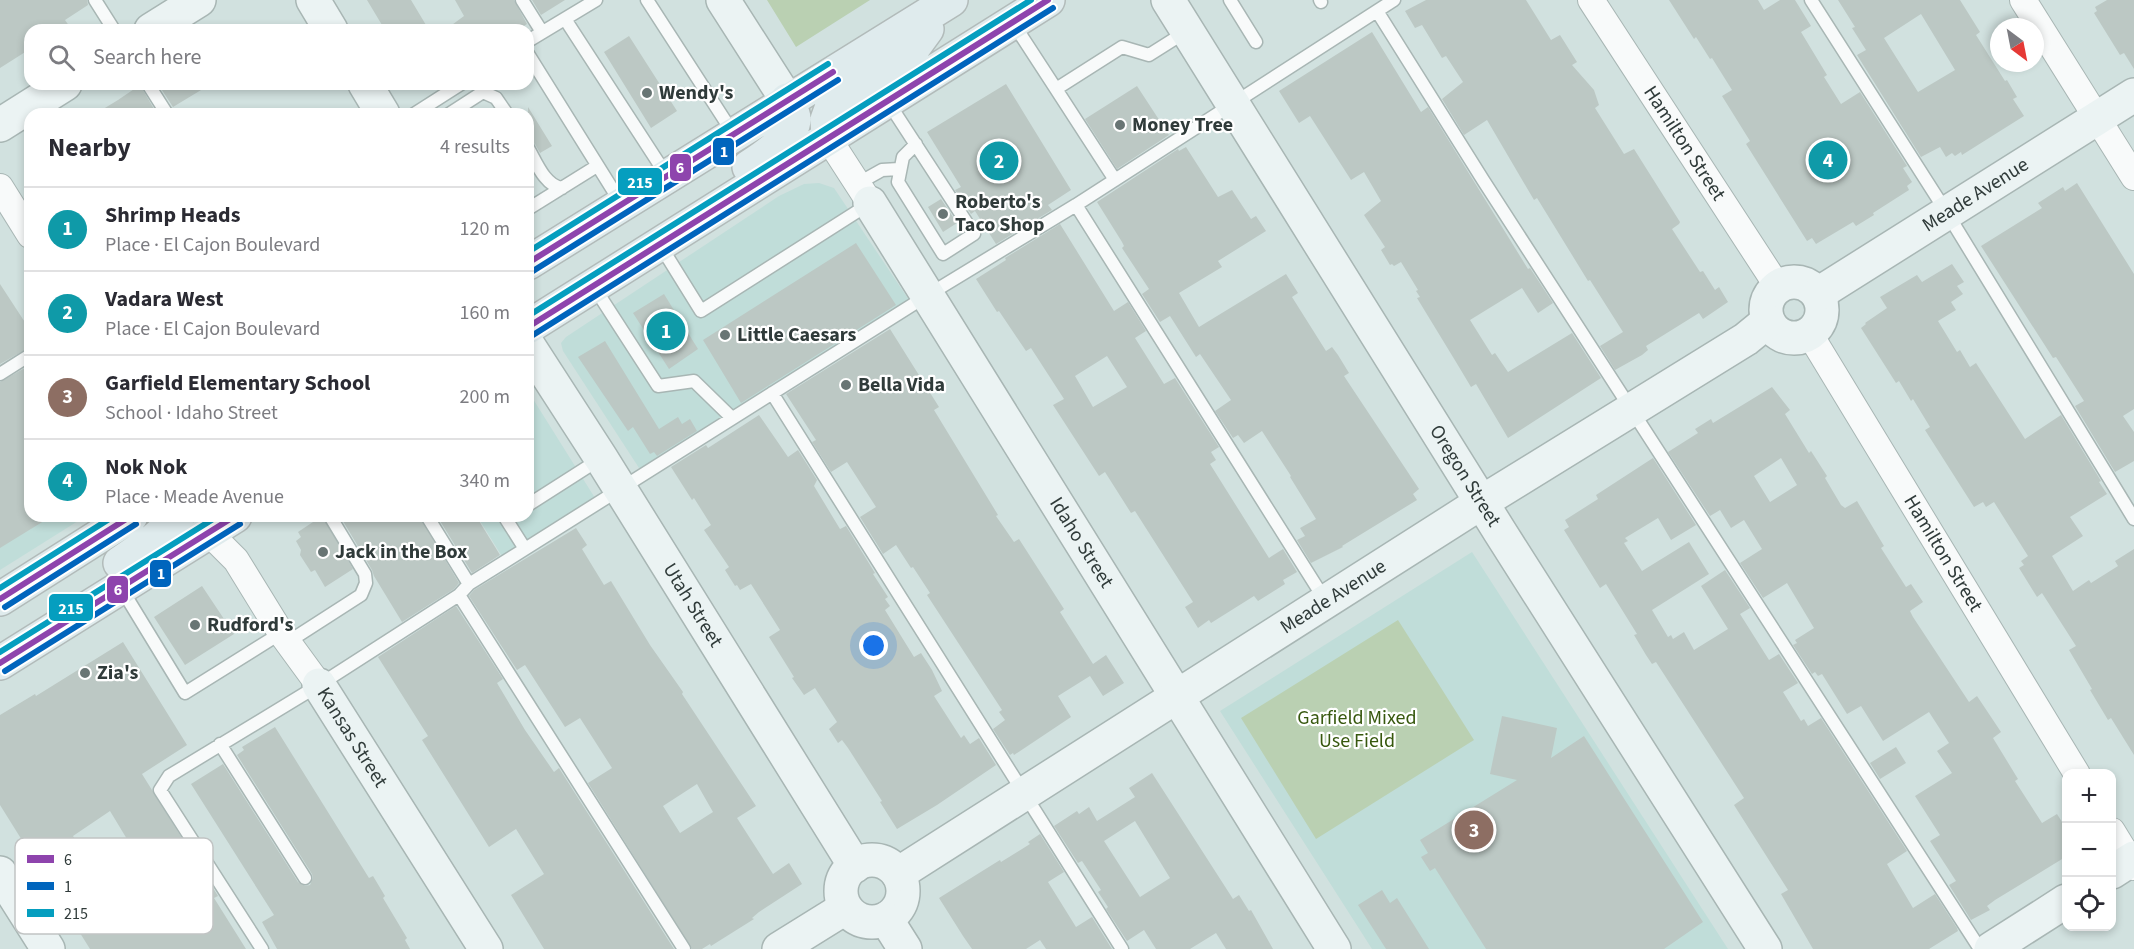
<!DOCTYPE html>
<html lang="en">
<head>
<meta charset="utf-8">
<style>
	body { margin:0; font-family:"Source Sans 3",sans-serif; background:#f2f2f3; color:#2b2b33 }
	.controls { position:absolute; right:18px; bottom:18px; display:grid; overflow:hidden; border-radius:12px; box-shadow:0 3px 9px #0003 }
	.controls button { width:54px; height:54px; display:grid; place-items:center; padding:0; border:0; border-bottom:2px solid #e1e1e2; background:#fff; color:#2b2b33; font:30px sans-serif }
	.compass { position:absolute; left:1990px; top:18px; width:54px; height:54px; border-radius:50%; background:#fff; box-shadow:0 3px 9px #0003; rotate:148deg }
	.you { position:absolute; left:874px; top:646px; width:21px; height:21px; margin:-15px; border:4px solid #fff; border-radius:50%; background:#1a73e8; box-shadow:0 0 0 9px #1a73e833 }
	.badge { display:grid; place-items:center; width:39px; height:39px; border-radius:50%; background:#ea580c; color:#fff; font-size:20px; font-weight:700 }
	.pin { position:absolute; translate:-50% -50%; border:3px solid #fff; box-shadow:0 2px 6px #0006 }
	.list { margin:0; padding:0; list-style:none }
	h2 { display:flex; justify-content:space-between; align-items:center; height:78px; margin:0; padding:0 24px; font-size:26px }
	h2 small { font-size:20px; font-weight:400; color:#7c7c81 }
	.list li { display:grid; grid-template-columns:39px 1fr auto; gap:18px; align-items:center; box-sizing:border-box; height:84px; padding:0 24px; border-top:2px solid #e1e1e2 }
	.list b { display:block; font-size:22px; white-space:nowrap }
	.list p { margin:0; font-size:20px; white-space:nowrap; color:#7c7c81 }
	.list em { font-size:20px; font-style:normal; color:#7c7c81 }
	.icon { flex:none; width:33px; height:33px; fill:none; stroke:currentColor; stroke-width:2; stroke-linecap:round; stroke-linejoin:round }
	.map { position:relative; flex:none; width:2134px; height:949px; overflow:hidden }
	.search { position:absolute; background:#fff; box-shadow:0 3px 9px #0003; left:24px; top:24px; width:510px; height:66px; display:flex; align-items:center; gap:15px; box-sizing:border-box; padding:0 21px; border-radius:18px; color:#7c7c81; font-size:22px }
	.panel { position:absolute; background:#fff; box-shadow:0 3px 9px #0003; left:24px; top:108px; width:510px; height:414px; border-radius:18px }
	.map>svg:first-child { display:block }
</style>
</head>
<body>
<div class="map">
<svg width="2134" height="949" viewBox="0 0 2134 949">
	<rect width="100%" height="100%" fill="#d1e1df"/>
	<path fill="#c0ddd9" d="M819,183L834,188L911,303L641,471L563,351L561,343L566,337L779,196L804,184Z
		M528,391L595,498L503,558L477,516H528Z
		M0,435L30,516H86L0,570Z
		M1472,552L1728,949H1372L1220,711Z"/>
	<path fill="#bad0b2" d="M767,0H870L796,47Z
		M1398,620L1474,740L1316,839L1241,718Z"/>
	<path fill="#bcc8c4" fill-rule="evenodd" d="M0,0H87L88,5L65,20L72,30H30V49L0,68Z
		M367,0H411L429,30H385Z
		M455,0H514L527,24L517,30H445L464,16Z
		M532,0H565L541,15Z
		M1426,0H1526L1551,40L1560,35L1577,62L1572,65L1594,90L1599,105L1595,108L1624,154L1634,149L1680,222L1679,224L1672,229L1700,272L1703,271L1715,290L1719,287L1728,302L1703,319L1699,313L1646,346L1648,350L1642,355L1615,370L1600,346L1623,332L1590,280L1588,281L1537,198L1534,200L1487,120L1464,135L1442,99L1463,82L1446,56L1442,58L1422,25L1415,28L1405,11Z
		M1669,0H1758L1764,10L1780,0H1795L1811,26L1801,32L1827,75L1824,77L1841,104L1860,92L1907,166L1903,168L1912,182L1907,186L1909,190L1873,213L1874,215L1856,226L1853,222L1816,244L1812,238L1807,241L1746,144L1750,141L1722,96L1732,90L1712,58L1710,59L1696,37L1694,39Z
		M1838,0H1960L1980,32L1976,35L2005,81L2007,80L2017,97L2013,99L2024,116L1962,155L1961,152L1955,156L1952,153L1946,157L1940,147L1921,157L1857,55L1866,50L1852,28L1855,27ZM1921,14L1955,70L1918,92L1884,38Z
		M2107,0H2134V69L2124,53L2120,55L2094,13L2097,11L2095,7Z
		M1372,32L1421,112L1428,107L1528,269L1530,268L1553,303L1538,313L1522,288L1470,320L1492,355L1495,353L1508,372L1572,333L1601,378L1508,438L1476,384L1471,387L1456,362L1417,298L1420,297L1416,291L1418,290L1401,262L1394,266L1392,264L1390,265L1381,250L1385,247L1364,215L1381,201L1364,172L1351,180L1310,116L1299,123L1279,91Z
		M629,36L677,111L651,128L604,52Z
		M158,84H211L173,107Z
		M1006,84L1071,190L1048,205L1052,210L996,244L975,211L971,214L955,190L961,187L927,132Z
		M140,85L157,114H95L118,100Z
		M1137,86L1169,135L1117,169L1085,119Z
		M528,107L552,146L540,153L535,144L528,140Z
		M1186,147L1218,197L1232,190L1251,219L1256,216L1266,231L1218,261L1222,267L1179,293L1199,327L1286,274L1298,293L1292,297L1326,351L1332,347L1338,355L1349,373L1344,376L1419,489L1413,494L1417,500L1342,546L1343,547L1311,563L1297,540L1305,536L1300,528L1316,519L1290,477L1291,476L1262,431L1244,443L1238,435L1233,438L1215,411L1231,400L1200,354L1196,357L1170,316L1160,322L1142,294L1149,289L1122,248L1124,246L1122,242L1097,202L1178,149L1179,151Z
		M2077,183L2134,274V409L2123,416L2134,432V461L2115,472L2075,406L2084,401L2056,357L2053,358L1981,246L2042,208L2038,203L2063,187L2065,191Z
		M941,199L957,223L943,232L928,207Z
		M1060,224L1114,311L1128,302L1146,331L1135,338L1164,384L1175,378L1219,447L1211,452L1216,460L1210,464L1269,558L1283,549L1297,572L1283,580L1285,584L1258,601L1254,596L1211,623L1209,620L1198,628L1185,607L1193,602L1135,511L1131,513L1105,472L1099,476L1053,405L1064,399L1031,348L1026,351L999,311L997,312L976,279L1006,260L1005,258ZM1107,356L1127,387L1093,407L1075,376Z
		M856,243L896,305L741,403L703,340Z
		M1952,264L1964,282L1957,286L1963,294L1951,302L1956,310L1938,321L1957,352L1960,350L1970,367L1976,363L2025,439L2061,415L2101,481L2099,482L2107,494L2070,517L2083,536L2052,556L2073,591L2089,580L2091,583L2118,566L2115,561L2134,549V755L2111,718L2108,720L2090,690L2092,689L2069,650L2076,646L2042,593L2037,597L2019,568L2024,565L2021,561L2028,556L1994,502L1986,507L1983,502L1974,507L1925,430L1930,427L1913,399L1911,401L1899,381L1896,383L1861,328L1866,324L1865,323L1887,308L1880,297L1917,275L1922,282Z
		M0,284L30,330V347L0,364Z
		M664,294L698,349L669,369L633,313Z
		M890,329L939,407L934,410L998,515L996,516L1014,542L1019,539L1064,609L1060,612L1093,664L1106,655L1124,683L1103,696L1090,676L1058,696L1071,717L1014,755L1013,753L1010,755L993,729L1005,720L999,712L1002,710L927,595L930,593L913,567L911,568L896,545L883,554L860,517L876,507L847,462L831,472L812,442L816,440L786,394Z
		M605,341L659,429L678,417L682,424L690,419L697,431L657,456L654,452L650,454L633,427L628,431L578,357Z
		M30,365V516H52L0,548V382Z
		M1772,387L1790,410L1785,414L1809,453L1811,451L1827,476L1825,478L1841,505L1845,508L1857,501L1884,546L1881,548L1906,587L1911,584L1923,602L1910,611L1913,617L1969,702L1977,696L2001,732L1993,738L2018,779L2015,781L2042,823L2057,814L2067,830V856L1995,900L1987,906L1990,910L1971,920L1949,885L1956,881L1930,841L1940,835L1915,796L1952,773L1937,751L1949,743L1929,712L1883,741L1861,706L1847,714L1822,674L1818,676L1815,672L1812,674L1793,645L1797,643L1795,640L1814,628L1787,583L1763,598L1740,563L1762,549L1744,520L1731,528L1720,510L1710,516L1668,452L1698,433L1695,429L1711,419L1713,423ZM1781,458L1797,485L1770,502L1754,476Z
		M759,415L788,457L798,450L817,480L814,486L840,529L846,526L875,573L873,574L888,597L885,599L890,606L885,610L914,657L921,653L932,670L942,691L934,696L961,738L964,735L970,744L979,738L996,765L937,805L897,829L880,802L882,801L848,748L842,740L838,743L829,729L837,722L815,688L804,695L792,678L794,677L769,637L780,630L751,584L740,590L737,585L735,586L725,570L729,567L704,530L711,525L694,498L692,500L671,467L706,445L708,448Z
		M1653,458L1696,525L1671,540L1658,518L1625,538L1628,541L1624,543L1642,571L1689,542L1709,574L1652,610L1668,637L1671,635L1673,639L1684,632L1694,650L1728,629L1701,586L1725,570L1750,608L1740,614L1769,660L1779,654L1798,683L1783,692L1801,721L1804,719L1808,726L1821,718L1907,851L1887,864L1913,908L1935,894L1957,928L1958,931L1929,949H1813L1781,894L1788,890L1734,805L1744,798L1656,662L1652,664L1646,655L1634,635L1637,634L1606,584L1600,588L1564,530L1569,527L1565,520L1598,499L1596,495Z
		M322,516L353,569L325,587L315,570L311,572L300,555L301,550L296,541L301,537L298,532Z
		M340,516H419L459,583L454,589L402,622L374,576L372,570Z
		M437,516H476L500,555L472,573Z
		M576,528L587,545L582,549L604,585L611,581L650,645L683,692L682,694L756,806L737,818L773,874L789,863L802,884L759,912L752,918L754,919L711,946L710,944L702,949H692L588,783L612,768L580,718L565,727L527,668L525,665L517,670L469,596L474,590ZM697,784L713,812L680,833L663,806Z
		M202,586L234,634L185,665L154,617Z
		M456,606L503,679L497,683L525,730L554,772L559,768L674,949H544L511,895L544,874L516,829L489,847L422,740L428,736L378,657Z
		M123,642L187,745L142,774L218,896L214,898L246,949H90L0,805V715L35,694L36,696ZM110,811L156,887L118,910L73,836Z
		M1502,716L1557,728L1551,758L1584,736L1703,922L1664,949H1486L1435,868L1430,871L1421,857L1428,853L1420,840L1517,780L1490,774Z
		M275,727L369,878L373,876L385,896L383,898L407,938L405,940L410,949H277L262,922L274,915L191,784L223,764L298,882L305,886L310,885L313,878L312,874L237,755L244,750L242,747Z
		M1896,747L1906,763L1880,779L1870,763Z
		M1152,773L1233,899L1239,895L1249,911L1251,910L1273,949H1226L1216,933L1190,949H1156L1144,930L1127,941L1106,909L1108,907L1098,892L1101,890L1082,861L1078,863L1054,826L1077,811L1079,814L1089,807L1097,821L1135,797L1129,788ZM1135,821L1170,878L1140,897L1104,841Z
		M1040,834L1064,872L1048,882L1076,927L1092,917L1112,949H1046L1040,940L1026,949H972L963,936L939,898L1000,860L1001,862L1030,844L1028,842Z
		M1382,890L1390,903L1397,898L1429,949H1386L1358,905Z"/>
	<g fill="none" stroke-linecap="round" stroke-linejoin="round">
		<defs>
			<path id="lane" d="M95,0L114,30
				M522,0L542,32
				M647,0L733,133
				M1230,0L1256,42
				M1320,0L1321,2
				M1811,0L1947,213L2134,519
				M1377,11L1483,180L1980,949
				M565,19L667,176
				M1013,23L1056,89
				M528,41L596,0
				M528,54L621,203
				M148,84L167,114
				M888,102L974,234L943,254L898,182L903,157L916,144
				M414,114L461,84
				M449,114L483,92L496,98L507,114
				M528,148C536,162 545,186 562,188
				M1115,180L1056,89L1122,47L1149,55L1187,31
				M857,184L882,170L899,169
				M1076,205L1325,600
				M528,209L597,166
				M660,245L701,311L869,204
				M594,287L658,386L694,381L732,418
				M0,374L30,355
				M772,393L1122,949
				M528,505L600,459
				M427,516L469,584
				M511,516L506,519L525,549
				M121,588L185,693L281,633
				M459,595L684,949
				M288,642L361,595L366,583L365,574L330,516
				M220,744L305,878
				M262,949L160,790L169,776L319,685L459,595L469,584L525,549L928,295L1076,205L1394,0"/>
			<g id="street">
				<path id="s1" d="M1591,0L1778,287"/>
				<path d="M2023,0L2134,177"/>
				<path d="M828,138L870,203"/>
				<path d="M0,187L30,235"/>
				<path id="s2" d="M1809,333L2077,774"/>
				<path d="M209,533L236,560L281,633L319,685"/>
				<path d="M2112,831L2134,867"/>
			</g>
			<g id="secondary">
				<path d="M313,0L331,30"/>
				<path d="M723,0L787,100"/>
				<path id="s3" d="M1168,0L1500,532L1765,949"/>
				<path d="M151,30L199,0"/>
				<path d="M365,84L383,114"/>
				<path d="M0,125L65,84"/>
				<path id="s4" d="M870,203L1334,949"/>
				<circle cx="1794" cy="310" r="28"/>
				<path id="s5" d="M1818,294L2134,95"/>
				<path id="s6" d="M528,345L601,458L855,866"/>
				<path id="s7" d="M319,685L486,949"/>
				<circle cx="872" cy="891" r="31"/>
				<path d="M2112,872L2134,858"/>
				<path d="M0,873L48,949"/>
				<path id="s8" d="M898,874L1482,502L1746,339L1768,321"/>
				<path d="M886,919L905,949"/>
				<path d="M779,949L845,908"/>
				<path d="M1991,949L2066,901"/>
			</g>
			<path id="primary" d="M828,138L827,120L831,109L846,94L911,51L927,29
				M749,167C763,158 795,137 794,118C794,113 789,105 787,100
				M528,263L951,0
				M528,327L1048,0
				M120,563L155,539L177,520L178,516
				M0,599L131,516
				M0,663L235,516"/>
		</defs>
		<use href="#lane" stroke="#a8b6b4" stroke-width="15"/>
		<use href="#street" stroke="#a8b6b4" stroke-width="28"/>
		<use href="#secondary" stroke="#a8b6b4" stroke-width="36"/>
		<use href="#primary" stroke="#b2bbba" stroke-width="36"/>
		<use href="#lane" stroke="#f8fafa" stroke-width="12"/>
		<use href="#street" stroke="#f8fafa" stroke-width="26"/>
		<use href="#secondary" stroke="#ebf3f3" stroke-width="33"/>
		<use href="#primary" stroke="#dfebed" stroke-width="33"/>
		<defs>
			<path id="bus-1" d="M528,263L833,72
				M528,327L1048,0
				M0,599L131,516
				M0,663L235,516"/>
			<path id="bus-2" d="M533,271L838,80
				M533,335L1053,8
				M5,607L136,524
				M5,671L240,524"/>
			<path id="bus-3" d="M528,252L828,64
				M528,316L1031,0
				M0,588L114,516
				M0,652L218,516"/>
		</defs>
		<use href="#bus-1" stroke="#fff" stroke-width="10"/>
		<use href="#bus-2" stroke="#fff" stroke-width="10"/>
		<use href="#bus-3" stroke="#fff" stroke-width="10"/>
		<use href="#bus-1" stroke="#8e44ad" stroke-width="6"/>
		<use href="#bus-2" stroke="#0065bd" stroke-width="6"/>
		<use href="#bus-3" stroke="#059ebf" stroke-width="6"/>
	</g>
	<g fill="#687574" stroke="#fff" stroke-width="2">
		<circle cx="647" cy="93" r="6"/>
		<circle cx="1120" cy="125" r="6"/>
		<circle cx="943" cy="214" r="6"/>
		<circle cx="725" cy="335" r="6"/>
		<circle cx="846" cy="385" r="6"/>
		<circle cx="323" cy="552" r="6"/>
		<circle cx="195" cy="625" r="6"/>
		<circle cx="85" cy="673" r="6"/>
	</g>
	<g text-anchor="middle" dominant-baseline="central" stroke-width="4.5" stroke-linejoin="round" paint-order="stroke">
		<g font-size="20" font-weight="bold" fill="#303b3a" stroke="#fff" text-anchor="start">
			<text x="659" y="93">Wendy's</text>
			<text x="1132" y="125">Money Tree</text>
			<text x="955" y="202">Roberto's<tspan x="955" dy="23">Taco Shop</tspan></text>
			<text x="737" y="335">Little Caesars</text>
			<text x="858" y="385">Bella Vida</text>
			<text x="335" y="552">Jack in the Box</text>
			<text x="207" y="625">Rudford's</text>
			<text x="97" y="673">Zia's</text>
		</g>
		<g font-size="20" fill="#303b3a" stroke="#fff">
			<text stroke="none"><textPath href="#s1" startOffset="171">Hamilton Street</textPath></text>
			<text stroke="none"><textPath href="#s5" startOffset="186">Meade Avenue</textPath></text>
			<text stroke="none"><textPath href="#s3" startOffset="561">Oregon Street</textPath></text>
			<text stroke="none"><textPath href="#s4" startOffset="400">Idaho Street</textPath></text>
			<text stroke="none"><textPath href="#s2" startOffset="258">Hamilton Street</textPath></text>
			<text stroke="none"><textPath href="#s8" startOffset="516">Meade Avenue</textPath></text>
			<text stroke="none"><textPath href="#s6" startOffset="308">Utah Street</textPath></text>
			<text stroke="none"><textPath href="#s7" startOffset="62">Kansas Street</textPath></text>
		</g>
		<g font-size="20" fill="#37580e" stroke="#fff">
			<text x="1357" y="718">Garfield Mixed<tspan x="1357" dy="23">Use Field</tspan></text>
		</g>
	</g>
	<rect x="15" y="838" width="198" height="96" rx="9" fill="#fff" stroke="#c1c4c4" stroke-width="1.5"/>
	<rect x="27" y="855" width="27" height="8" fill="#8e44ad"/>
	<rect x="27" y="882" width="27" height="8" fill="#0065bd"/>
	<rect x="27" y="909" width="27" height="8" fill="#059ebf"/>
	<g font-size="16" fill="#303b3a">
		<text x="64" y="865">6</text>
		<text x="64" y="892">1</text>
		<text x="64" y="919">215</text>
	</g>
	<g stroke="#fff" stroke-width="2">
		<rect x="712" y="137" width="23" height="29" rx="6" fill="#0065bd"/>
		<rect x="669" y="153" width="23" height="29" rx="6" fill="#8e44ad"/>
		<rect x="617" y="167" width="46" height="29" rx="6" fill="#059ebf"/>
		<rect x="149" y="559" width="23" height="29" rx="6" fill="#0065bd"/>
		<rect x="106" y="575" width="23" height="29" rx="6" fill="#8e44ad"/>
		<rect x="48" y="593" width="46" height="29" rx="6" fill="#059ebf"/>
	</g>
	<g font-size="16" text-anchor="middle" font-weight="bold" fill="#fff">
		<text x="724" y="157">1</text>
		<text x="680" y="173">6</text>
		<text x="640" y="188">215</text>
		<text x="161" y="579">1</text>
		<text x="118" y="595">6</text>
		<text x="71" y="614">215</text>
	</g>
</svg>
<div class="controls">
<button>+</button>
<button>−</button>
<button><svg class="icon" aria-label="locate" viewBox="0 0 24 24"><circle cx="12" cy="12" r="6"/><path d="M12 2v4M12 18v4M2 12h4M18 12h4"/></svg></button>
</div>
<svg class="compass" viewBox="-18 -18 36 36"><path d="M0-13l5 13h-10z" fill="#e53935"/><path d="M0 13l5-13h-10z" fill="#7c7c81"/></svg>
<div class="you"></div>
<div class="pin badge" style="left:666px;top:331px;background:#0f9aa8">1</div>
<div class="pin badge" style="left:999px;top:161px;background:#0f9aa8">2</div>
<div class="pin badge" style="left:1474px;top:830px;background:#8d6e63">3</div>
<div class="pin badge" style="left:1828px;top:160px;background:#0f9aa8">4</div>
<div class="search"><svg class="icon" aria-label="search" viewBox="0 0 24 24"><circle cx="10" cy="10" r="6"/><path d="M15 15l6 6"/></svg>Search here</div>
<section class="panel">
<h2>Nearby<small>4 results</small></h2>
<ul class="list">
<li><span class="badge" style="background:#0f9aa8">1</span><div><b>Shrimp Heads</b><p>Place · El Cajon Boulevard</p></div><em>120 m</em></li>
<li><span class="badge" style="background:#0f9aa8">2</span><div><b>Vadara West</b><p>Place · El Cajon Boulevard</p></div><em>160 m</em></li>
<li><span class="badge" style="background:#8d6e63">3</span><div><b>Garfield Elementary School</b><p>School · Idaho Street</p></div><em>200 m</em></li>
<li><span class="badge" style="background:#0f9aa8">4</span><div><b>Nok Nok</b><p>Place · Meade Avenue</p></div><em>340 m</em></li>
</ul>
</section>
</div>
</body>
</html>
